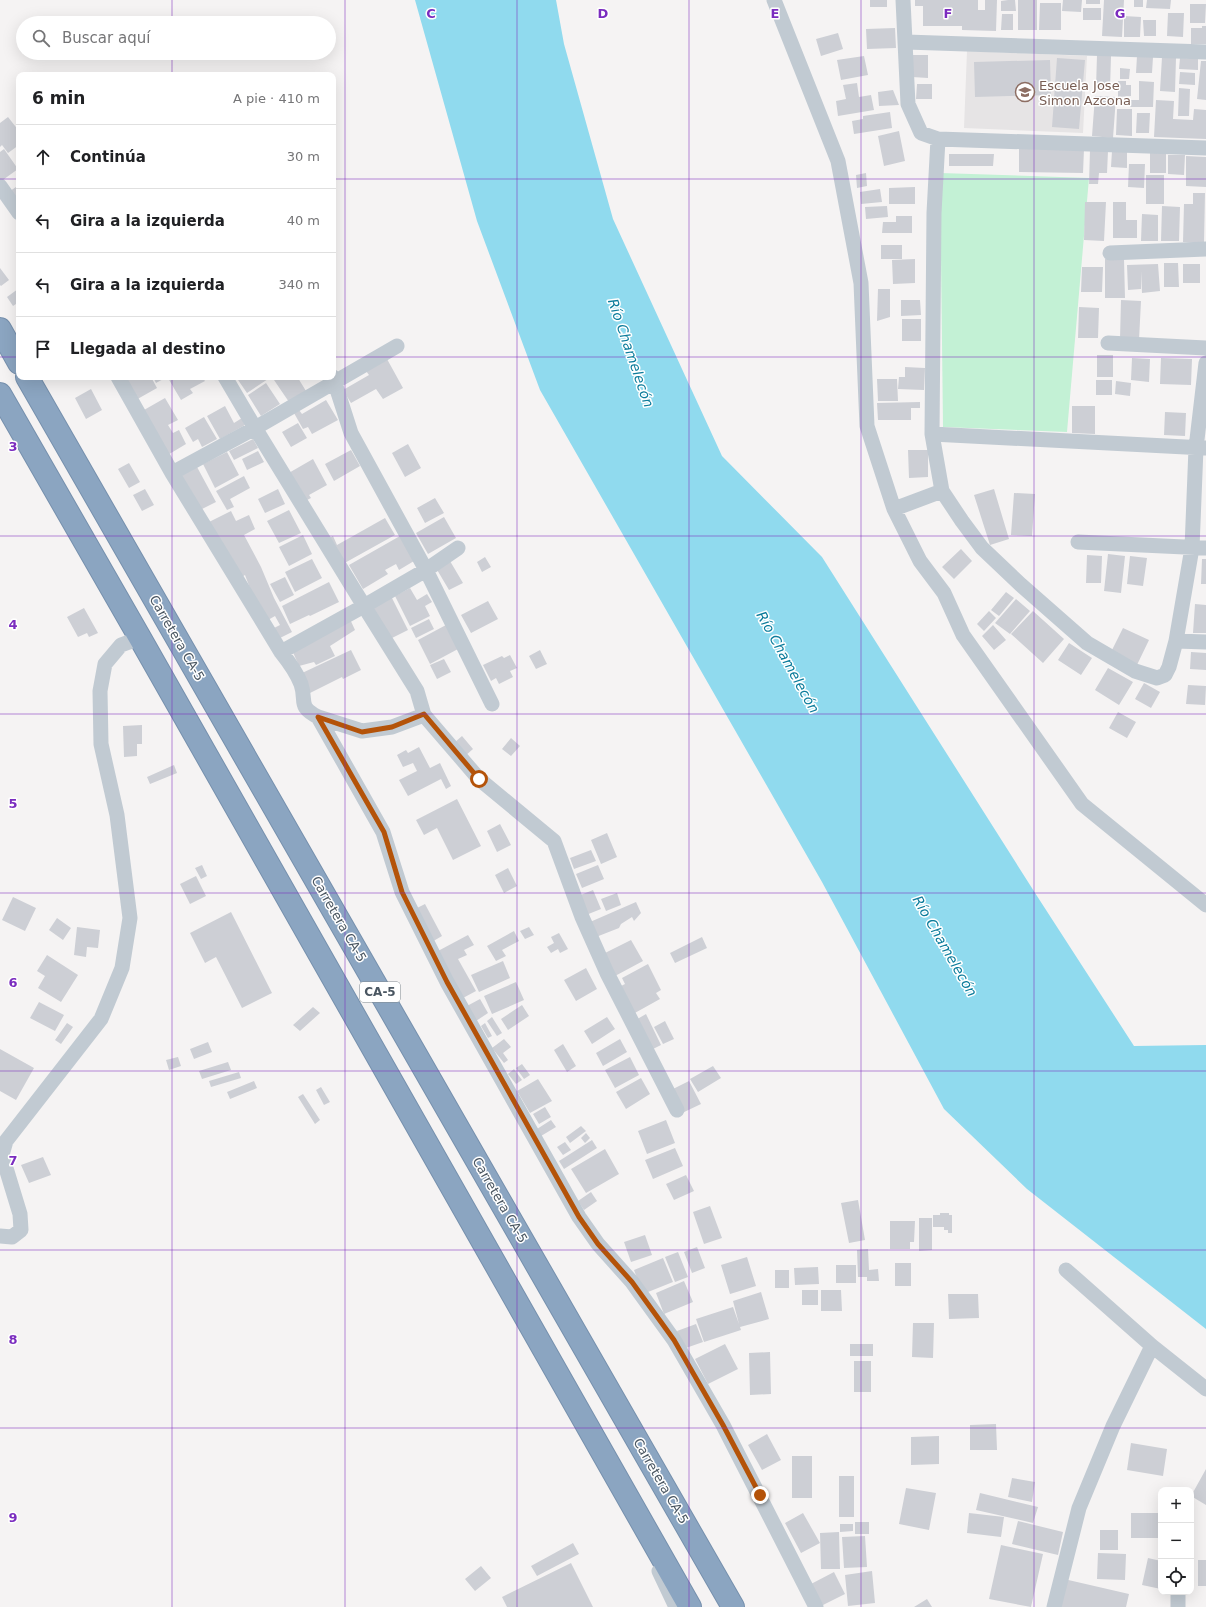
<!DOCTYPE html>
<html lang="es">
<head>
<meta charset="utf-8">
<style>
	body { margin:0; font-family:"DejaVu Sans",sans-serif; background:#f6f6f6; color:#202124 }
	.controls { position:absolute; right:12px; bottom:12px; display:grid; overflow:hidden; border-radius:8px; box-shadow:0 4px 16px #0002 }
	.controls button { width:36px; height:36px; display:grid; place-items:center; padding:0; border:0; border-bottom:1px solid #e0e0e0; background:#fff; color:#202124; font:20px sans-serif }
	.stop { position:absolute; width:12px; height:12px; margin:-9px; border:3px solid #b45309; border-radius:50%; background:#fff }
	.stop.end { background:#b45309; border-color:#fff; box-shadow:0 1px 4px #0008 }
	.list { margin:0; padding:0; list-style:none }
	h2 { display:flex; justify-content:space-between; align-items:center; height:52px; margin:0; padding:0 16px; font-size:17px }
	h2 small { font-size:13px; font-weight:400; color:#757577 }
	.list li { display:grid; grid-template-columns:26px 1fr auto; gap:12px; align-items:center; box-sizing:border-box; height:64px; padding:0 16px; border-top:1px solid #e0e0e0 }
	.list b { display:block; font-size:15px; white-space:nowrap }
	.list em { font-size:13px; font-style:normal; color:#757577 }
	.icon { flex:none; width:22px; height:22px; fill:none; stroke:currentColor; stroke-width:2; stroke-linecap:round; stroke-linejoin:round }
	.map { position:relative; flex:none; width:1206px; height:1607px; overflow:hidden }
	.search { position:absolute; background:#fff; box-shadow:0 4px 16px #0002; left:16px; top:16px; width:320px; height:44px; display:flex; align-items:center; gap:10px; box-sizing:border-box; padding:0 14px; border-radius:22px; color:#757577; font-size:15px }
	.panel { position:absolute; background:#fff; box-shadow:0 4px 16px #0002; left:16px; top:72px; width:320px; height:308px; border-radius:8px }
	.map>svg:first-child { display:block }
</style>
</head>
<body>
<div class="map">
<svg width="1206" height="1607" viewBox="0 0 1206 1607">
	<rect width="100%" height="100%" fill="#f5f3f3"/>
	<path fill="#e6e4e5" d="M967,51L1087,56L1083,133L964,128Z"/>
	<path fill="#c3f1d5" d="M940,173L1089,178L1067,432L943,427Z"/>
	<path fill="#90daee" d="M415,0H556L564,44L613,219L722,456L822,557L1037,896L1134,1046L1206,1045V1329L1027,1189L944,1109L822,882L540,390L477,221Z"/>
	<path fill="#cdcfd5" d="M870,0H887V7H870Z
		M915,0H978V10H985V0H997L996,31L962,30V26H923V6H915Z
		M1008,0H1015L1016,11H1001V1Z
		M1018,0H1037V30H1018Z
		M1063,0H1082L1081,12L1062,11Z
		M1086,0H1100V4H1086Z
		M1104,0H1124L1122,37L1102,36Z
		M1134,0H1143V7H1134Z
		M1147,0H1171L1170,9L1146,8Z
		M1040,3H1061V30H1039Z
		M1190,4H1206L1205,23H1190Z
		M1083,8H1101V20H1083Z
		M1168,13H1184L1183,37L1167,36Z
		M1002,14H1013V30H1001Z
		M1124,16L1141,17L1140,37H1124Z
		M1143,20H1156V36H1144Z
		M1202,26H1206V44H1191V28H1202Z
		M895,28L896,48L867,49L866,29Z
		M838,33L843,49L821,56L816,39Z
		M912,55H928V78L912,77Z
		M1097,55L1111,56L1110,89L1096,88Z
		M864,56L868,75L841,80L837,60Z
		M1137,56L1153,57L1152,73H1136Z
		M1162,57L1176,58L1175,92L1160,91Z
		M1057,58L1085,60L1079,129L1052,127Z
		M1180,58L1198,59V70L1179,69Z
		M1050,60L1051,95L975,97L974,62Z
		M1201,61H1206V100L1197,99Z
		M1120,68L1130,69L1129,79H1120Z
		M1180,72L1195,73V85L1179,84Z
		M1118,81H1126V85H1131V96L1118,97Z
		M1139,81L1154,82L1153,107H1130V100H1139Z
		M857,83L859,97L871,95L874,110L838,116L836,101L846,99L843,85Z
		M917,84H932V99H916Z
		M1179,88L1190,89L1189,116H1178Z
		M893,90L899,105L879,106L878,92Z
		M1095,96L1116,97L1113,138L1092,136Z
		M1156,100L1174,101L1173,119L1193,120L1194,109L1206,110V139L1154,137Z
		M1117,109H1132V136L1116,135Z
		M890,112L892,128L854,134L852,121L863,119V116Z
		M1137,113H1150L1149,133H1136Z
		M8,117L19,131V145L8,153L2,145L0,147V123Z
		M899,131L905,161L884,166L878,136Z
		M1019,148L1084,149L1083,173L1019,172Z
		M4,149L18,169L0,182V152Z
		M1090,150L1108,151L1107,173H1099L1098,184H1089Z
		M1112,151H1127V168L1111,167Z
		M1150,153H1166V173H1150Z
		M949,154H994L993,166H949Z
		M1168,155H1185L1184,175L1168,174Z
		M1186,156L1206,157V187L1186,186Z
		M1129,164H1145L1144,188L1128,187Z
		M866,173L867,186L857,188L856,175Z
		M1146,175H1164V204H1146Z
		M19,185V203L10,191Z
		M915,187V204H889V188Z
		M880,189L882,202L861,204L860,192Z
		M1193,193H1205L1204,243L1183,242L1184,204H1193Z
		M1085,202H1106L1104,241L1084,240Z
		M1113,202H1126V220H1137V238H1113Z
		M887,206L888,217L866,219L865,207Z
		M1162,206L1180,207L1179,241H1161Z
		M1142,214L1158,215V241H1141Z
		M896,216H912V233H882L883,222H896Z
		M881,245H902V259H881Z
		M915,259V283L893,284L892,260Z
		M1105,259H1124L1125,298H1105Z
		M1164,263H1178L1179,287H1164Z
		M1158,264L1160,291L1142,293L1141,271V289L1128,290L1127,265Z
		M1183,264H1200V283H1183Z
		M1082,267H1103L1102,292H1081Z
		M0,268L9,280L1,286L0,285Z
		M18,289L19,302L13,306L7,297Z
		M878,289H890V317L877,321Z
		M901,300H920L921,315L901,316Z
		M1121,300L1141,301L1139,340L1120,339Z
		M1079,307L1099,308L1098,338H1078Z
		M902,319H921V341H902Z
		M1097,355H1113V377H1097Z
		M1132,358L1150,359L1149,382L1131,380Z
		M1161,358L1192,359L1191,385L1160,384Z
		M387,359L403,388L383,399L376,389L351,403L343,390L369,375L366,371Z
		M905,367L925,368L924,390L898,389L899,377H905Z
		M131,377H151L157,388L134,401L123,382Z
		M153,377H167L156,383Z
		M170,377H202L205,381L190,389L193,393L181,400L168,378Z
		M236,377H266L268,379L247,393Z
		M280,377H300L298,378L306,391L289,402L274,380Z
		M877,379H897L898,401H878Z
		M1096,380H1112V395H1096Z
		M1116,381L1131,383L1130,396L1115,394Z
		M266,383L280,404L261,416L248,395Z
		M91,389L102,410L86,419L75,398Z
		M165,398L178,420L168,425L173,433L179,430L186,444L166,456L144,410Z
		M326,400L338,420L312,434L308,427L303,429L294,413L299,410L302,414Z
		M920,402V408H911V420H878L877,403Z
		M225,406L234,423L242,418L245,425L220,439L207,416Z
		M1072,406H1095V434L1072,433Z
		M1165,412L1186,413L1185,436L1164,435Z
		M204,417L217,439L202,447L198,439L193,442L185,428Z
		M298,423L307,438L291,447L282,432Z
		M253,439L258,448L234,460L229,451Z
		M408,444L421,468L405,477L392,453Z
		M351,450L360,466L334,481L325,464Z
		M908,450H928V477L909,478Z
		M258,451L264,462L247,470L242,459Z
		M227,452L239,475L215,488L203,464Z
		M313,459L327,485L309,495L311,498L303,502L287,474Z
		M129,463L140,482L129,488L118,469Z
		M197,467L216,502L196,512L177,478Z
		M244,476L250,488L230,499L234,507L227,510L216,491Z
		M145,489L154,505L142,511L133,495Z
		M278,489L285,504L265,513L258,499Z
		M994,489L1009,539L990,545L974,495Z
		M1014,493L1035,494L1032,536L1011,535Z
		M435,498L444,513L425,523L417,508Z
		M289,510L301,533L279,543L267,521Z
		M231,511L236,521L249,515L255,529L244,535L261,567L274,598L292,632L278,639L272,629L280,625L275,616L268,620L257,607L245,575L240,578L207,523Z
		M444,517L456,538L428,554L416,533Z
		M385,518L395,535L341,565L326,540L333,536L337,545Z
		M303,535L312,554L289,566L279,547Z
		M400,536L414,561L399,570L396,564L385,570L388,574L363,589L349,565Z
		M961,549L972,561L954,579L942,567Z
		M1108,554L1125,556L1121,593L1104,591Z
		M1087,555L1102,556L1101,583H1086Z
		M1130,556L1147,558L1143,586L1127,584Z
		M485,557L491,567L482,572L477,562Z
		M312,559L322,578L295,592L285,572Z
		M1202,559H1206V584H1201Z
		M450,561L463,583L449,590L436,568Z
		M285,577L294,595L280,602L270,584Z
		M329,582L339,602L310,616L309,615L290,624L282,606Z
		M410,588L417,600L427,594L432,602L425,606L430,616L410,626L395,596Z
		M1006,592L1014,598L999,616L991,610Z
		M391,596L408,630L386,641L369,607Z
		M1016,599L1030,611L1010,634L995,623Z
		M488,601L498,619L471,633L461,615Z
		M1195,604L1206,605V633H1193Z
		M84,608L98,633L89,637L87,633L78,637L67,617Z
		M989,611L996,618L984,631L977,624Z
		M1033,611L1064,639L1043,663L1011,634Z
		M349,617L355,630L330,646L335,656L316,665L314,662L299,666L292,650Z
		M429,619L434,629L416,638L411,628Z
		M446,625L458,649L430,664L418,640Z
		M993,625L1006,640L994,650L982,636Z
		M1123,628L1149,640L1136,667L1110,654Z
		M1069,643L1092,658L1081,675L1058,660Z
		M351,650L361,670L343,679L342,677L310,693L300,674Z
		M540,650L547,664L536,669L529,656Z
		M1191,652L1206,653V670L1190,669Z
		M510,655L517,668L510,671L513,677L499,684L496,678L491,681L483,665L502,656L504,658Z
		M444,659L451,672L437,679L430,665Z
		M1108,668L1133,682L1119,705L1095,690Z
		M1144,683L1160,692L1151,708L1135,699Z
		M1188,685L1206,686L1205,705L1186,704Z
		M1118,712L1136,722L1127,738L1109,728Z
		M142,725V744H137V756L124,757L123,726Z
		M462,736L473,749L465,756L454,743Z
		M511,738L520,746L511,756L502,749Z
		M419,747L430,768L440,763L451,786L446,789L441,779L408,796L399,780L417,771L413,763L403,767L397,755L406,750L408,753Z
		M174,765L177,773L150,784L147,777Z
		M457,799L481,846L453,860L437,828L424,835L416,820Z
		M500,824L511,845L497,852L487,831Z
		M607,833L617,857L601,864L591,840Z
		M591,850L596,861L574,869L570,858Z
		M202,865L207,876L201,879L195,868Z
		M598,865L604,879L582,888L576,874Z
		M508,868L517,886L504,893L495,875Z
		M196,876L206,896L190,904L180,884Z
		M593,890L601,909L586,915L578,896Z
		M617,893L621,905L606,911L601,899Z
		M13,897L36,908L25,931L2,920Z
		M636,902L641,913L634,921L632,917L621,924L619,928L596,937L590,922Z
		M425,904L442,936L430,943L413,910Z
		M231,912L272,993L242,1008L216,957L205,963L190,933Z
		M57,918L71,928L63,940L49,930Z
		M77,927L100,930L98,948L87,947L86,957L74,955Z
		M529,927L534,935L525,939L520,931Z
		M514,931L519,941L502,950L506,956L496,961L487,946Z
		M559,933L568,949L560,953L558,949L551,953L547,947L554,943L551,937Z
		M468,935L474,945L464,950L467,955L458,959L476,991L463,998L438,951Z
		M702,937L707,948L675,963L670,953Z
		M631,940L643,961L615,976L603,954Z
		M47,955L78,975L61,1002L38,988L45,976L37,971Z
		M503,961L510,978L479,992L471,975Z
		M648,964L661,990L656,993L660,999L633,1014L617,988L625,984L622,978Z
		M586,968L597,989L576,1001L564,980Z
		M516,982L524,1000L492,1014L484,996Z
		M480,999L488,1013L476,1021L467,1006Z
		M39,1002L64,1015L55,1031L30,1018Z
		M522,1005L529,1016L508,1030L501,1019Z
		M313,1007L320,1013L300,1031L293,1025Z
		M646,1014L661,1045L649,1051L634,1021Z
		M492,1017L502,1033L497,1036L487,1021Z
		M607,1017L615,1029L592,1044L584,1031Z
		M665,1021L674,1039L663,1044L654,1027Z
		M67,1023L73,1027L61,1044L55,1040Z
		M485,1023L492,1036L488,1038L481,1026Z
		M504,1039L511,1047L503,1053L508,1060L504,1063L492,1048Z
		M620,1039L627,1052L603,1066L596,1053Z
		M208,1042L212,1052L194,1059L190,1049Z
		M563,1044L576,1066L567,1072L554,1050Z
		M0,1049L34,1068L16,1100L0,1091Z
		M178,1057L181,1066L169,1070L166,1060Z
		M630,1057L639,1075L615,1088L605,1070Z
		M228,1062L231,1070L202,1079L199,1071Z
		M522,1064L530,1075L524,1079L516,1068Z
		M713,1066L721,1078L698,1092L690,1079Z
		M514,1069L522,1080L516,1084L508,1074Z
		M239,1072L241,1078L211,1087L209,1081Z
		M641,1078L650,1094L626,1109L616,1092Z
		M538,1079L552,1101L530,1113L517,1091Z
		M254,1081L257,1088L230,1099L227,1092Z
		M689,1081L701,1104L680,1114L669,1091Z
		M321,1087L330,1102L324,1105L316,1090Z
		M303,1094L320,1120L315,1124L298,1097Z
		M545,1107L551,1117L539,1124L533,1114Z
		M551,1120L556,1127L541,1136L537,1129Z
		M666,1120L675,1143L647,1154L638,1131Z
		M581,1126L586,1131L570,1143L566,1137Z
		M586,1133L590,1138L585,1143L581,1138Z
		M592,1140L597,1148L564,1169L559,1161Z
		M565,1142L571,1150L563,1155L557,1147Z
		M675,1148L683,1166L653,1179L645,1160Z
		M605,1149L619,1174L586,1193L571,1169Z
		M43,1157L51,1175L29,1183L21,1165Z
		M686,1175L694,1191L674,1200L666,1184Z
		M591,1192L597,1201L584,1210L578,1201Z
		M858,1200L865,1240L849,1243L841,1203Z
		M710,1206L722,1238L704,1244L693,1212Z
		M940,1213H949V1215H952V1233H948V1230H944V1227H933V1215H940Z
		M919,1218H932V1250L919,1251Z
		M890,1221H915L914,1242H910V1249H890Z
		M645,1235L652,1255L631,1262L624,1242Z
		M697,1247L705,1268L692,1273L684,1252Z
		M868,1249L869,1270L878,1269L879,1281H867V1277H858L857,1250Z
		M678,1252L688,1277L675,1282L665,1257Z
		M747,1257L756,1286L730,1294L721,1265Z
		M663,1258L673,1282L643,1294L634,1270Z
		M895,1263H911V1286H895Z
		M836,1265H856V1283H836Z
		M818,1267L819,1284L795,1285L794,1268Z
		M775,1270H789V1288H775Z
		M684,1281L693,1302L664,1314L656,1293Z
		M802,1290H818V1305H802Z
		M821,1290H841L842,1311H821Z
		M761,1292L769,1319L740,1327L741,1330L704,1342L696,1319L733,1307L739,1324L733,1301Z
		M948,1294H978L979,1318L949,1319Z
		M913,1323H934L933,1358L912,1357Z
		M696,1324L703,1342L683,1349L677,1331Z
		M725,1344L738,1369L708,1384L695,1359Z
		M850,1344H873V1356H850Z
		M770,1352L771,1394L750,1395L749,1353Z
		M854,1361H871V1392H854Z
		M996,1424L997,1450H970V1425Z
		M767,1434L781,1460L762,1470L748,1445Z
		M939,1436V1464L911,1465V1437Z
		M1131,1443L1167,1449L1163,1476L1127,1470Z
		M792,1456H812V1498H792Z
		M1206,1469V1505L1191,1496Z
		M839,1476H854V1517H839Z
		M1012,1478L1035,1482L1032,1502L1008,1497Z
		M906,1488L936,1493L929,1530L899,1524Z
		M980,1493L1038,1507L1033,1523L976,1510Z
		M803,1513L820,1543L801,1553L785,1523Z
		M969,1513L1004,1517L1001,1537L967,1533Z
		M1131,1513H1161V1538H1131Z
		M1018,1521L1063,1532L1058,1555L1012,1544Z
		M855,1522H869V1534H855Z
		M840,1524H853V1531L840,1532Z
		M1100,1530H1118V1550H1100Z
		M839,1532L840,1569H821L820,1533Z
		M865,1536L867,1567L844,1568L842,1537Z
		M573,1543L579,1554L537,1576L531,1566Z
		M1001,1545L1043,1554L1031,1607L989,1599Z
		M1098,1553L1126,1554L1125,1580L1097,1579Z
		M1148,1558L1161,1561V1589L1142,1585Z
		M1198,1560H1206V1586H1198Z
		M571,1563L593,1607H507L502,1597Z
		M481,1566L491,1578L475,1591L465,1579Z
		M872,1571L875,1603L848,1606L845,1575Z
		M834,1572L845,1594L823,1605L811,1584Z
		M1064,1579L1129,1594L1126,1607H1057Z
		M927,1599L932,1607H914Z"/>
	<g fill="none" stroke-linecap="round" stroke-linejoin="round">
		<defs>
			<path id="highway" d="M0,329L19,363
				M27,377L733,1607
				M0,394L140,638L690,1607"/>
		</defs>
		<use href="#highway" stroke="#7690ad" stroke-width="24"/>
		<path stroke="#c1cad2" stroke-width="15" d="M774,0L838,161L861,283L867,426L894,509L942,491
			M903,0L908,104L921,133L938,139L1206,148
			M906,42L1206,52
			M938,139L934,213L932,434L942,491L962,521L982,548L1021,585L1087,643L1135,671L1157,678L1165,675L1169,667L1176,641L1192,548L1196,448L1206,363
			M0,186L19,213
			M1110,253L1206,249
			M1108,343L1206,348
			M118,377L172,473L281,652C289,662 296,671 301,684C307,702 297,706 318,717L383,832L402,892L447,982L579,1217L598,1244L632,1282L674,1340L723,1425L816,1607
			M225,377L255,428L397,346
			M333,377L351,433L426,570L492,704
			M932,434L1205,448
			M172,473L255,428L364,606L281,652
			M894,509L920,561L944,593L963,635L1082,804L1206,905
			M1078,542L1206,548
			M458,548L426,570L364,606L417,691L424,715L479,779L554,841L582,917L607,973L677,1110
			M1176,641L1206,642
			M318,717L362,731L392,727L424,715
			M0,1236L12,1237L21,1230L20,1214L2,1155L6,1141L101,1019L122,968L130,918L117,815L101,744L100,691L105,664L121,645L140,638
			M1066,1270L1152,1346
			M659,1571L676,1607
			M1054,1607L1079,1508L1113,1426L1152,1346L1206,1389
			M1178,1607V1592"/>
		<use href="#highway" stroke="#8ba5c1" stroke-width="22"/>
	</g>
	<g fill="none" stroke-linecap="round" stroke-linejoin="round">
		<path stroke="#b45309" stroke-width="5" d="M479,779L424,714L392,727L362,732L318,717L384,832L402,892L447,982L579,1217L598,1244L632,1282L674,1340L723,1425L760,1495"/>
	</g>
	<path fill="none" stroke="#7b2cbf" stroke-width="1" stroke-opacity="0.55" d="M172,0V23M345,0V1607M517,0V1607M689,0V1607M861,0V1607M1034,0V1607M172,53V75M0,179H19M333,179H1206M0,357H19M333,357H1206M172,377V1607M0,536H1206M0,714H1206M0,893H1206M0,1071H1206M0,1250H1206M0,1428H1206"/>
	<defs>
		<symbol id="school-ring" viewBox="-11 -11 22 22"><circle r="9.5" fill="#fff" stroke="#8d6e63" stroke-width="1.5"/><path d="M0-5L7-2L0 1L-7-2ZM-4 1L0 2.5L4 1V4Q0 6-4 4Z" fill="#8d6e63"/></symbol>
	</defs>
	<g fill-rule="evenodd">
		<use href="#school-ring" x="1014" y="81" width="22" height="22"/>
	</g>
	<g text-anchor="middle" dominant-baseline="central" stroke-width="3" stroke-linejoin="round" paint-order="stroke">
		<rect fill="#fff" stroke="#808990" stroke-width="1" x="360" y="982" width="40" height="20" rx="3"/>
		<g font-size="12" font-weight="bold" fill="#4a5661">
			<text x="380" y="992">CA-5</text>
		</g>
		<g font-size="13" fill="#785e54" stroke="#fff" text-anchor="start">
			<text x="1039" y="85">Escuela Jose<tspan x="1039" dy="15">Simon Azcona</tspan></text>
		</g>
		<g font-size="13" fill="#4a5661" stroke="#fff">
			<text transform="translate(177 638) rotate(60)">Carretera CA-5</text>
			<text transform="translate(339 919) rotate(60)">Carretera CA-5</text>
			<text transform="translate(500 1200) rotate(60)">Carretera CA-5</text>
			<text transform="translate(661 1481) rotate(60)">Carretera CA-5</text>
		</g>
		<g font-size="14" font-style="italic" fill="#0c7c9b" stroke="#fff">
			<text transform="translate(631 353) rotate(71)">Río Chamelecón</text>
			<text transform="translate(788 662) rotate(61)">Río Chamelecón</text>
			<text transform="translate(945 946) rotate(60)">Río Chamelecón</text>
		</g>
	</g>
	<g font-size="13" text-anchor="middle" font-weight="bold" fill="#7b2cbf" stroke="#fff" stroke-width="3" stroke-linejoin="round" paint-order="stroke">
		<text x="431" y="18">C</text>
		<text x="603" y="18">D</text>
		<text x="775" y="18">E</text>
		<text x="948" y="18">F</text>
		<text x="1120" y="18">G</text>
		<text x="13" y="451">3</text>
		<text x="13" y="629">4</text>
		<text x="13" y="808">5</text>
		<text x="13" y="987">6</text>
		<text x="13" y="1165">7</text>
		<text x="13" y="1344">8</text>
		<text x="13" y="1522">9</text>
	</g>
</svg>
<div class="controls">
<button>+</button>
<button>−</button>
<button><svg class="icon" aria-label="locate" viewBox="0 0 24 24"><circle cx="12" cy="12" r="6"/><path d="M12 2v4M12 18v4M2 12h4M18 12h4"/></svg></button>
</div>
<div class="stop" style="left:479px;top:779px"></div>
<div class="stop end" style="left:760px;top:1495px"></div>
<div class="search"><svg class="icon" aria-label="search" viewBox="0 0 24 24"><circle cx="10" cy="10" r="6"/><path d="M15 15l6 6"/></svg>Buscar aquí</div>
<section class="panel">
<h2>6 min<small>A pie · 410 m</small></h2>
<ul class="list">
<li><svg class="icon" aria-label="ahead" viewBox="0 0 24 24"><path d="M12 20V5M6 11l6-6 6 6"/></svg><div><b>Continúa</b></div><em>30 m</em></li>
<li><svg class="icon" aria-label="left" viewBox="0 0 24 24"><path d="M17 20v-9H6M10 6l-5 5 5 5"/></svg><div><b>Gira a la izquierda</b></div><em>40 m</em></li>
<li><svg class="icon" aria-label="left" viewBox="0 0 24 24"><path d="M17 20v-9H6M10 6l-5 5 5 5"/></svg><div><b>Gira a la izquierda</b></div><em>340 m</em></li>
<li><svg class="icon" aria-label="arrive" viewBox="0 0 24 24"><path d="M6 21V4h12l-3 4 3 4H6"/></svg><div><b>Llegada al destino</b></div></li>
</ul>
</section>
</div>
</body>
</html>
